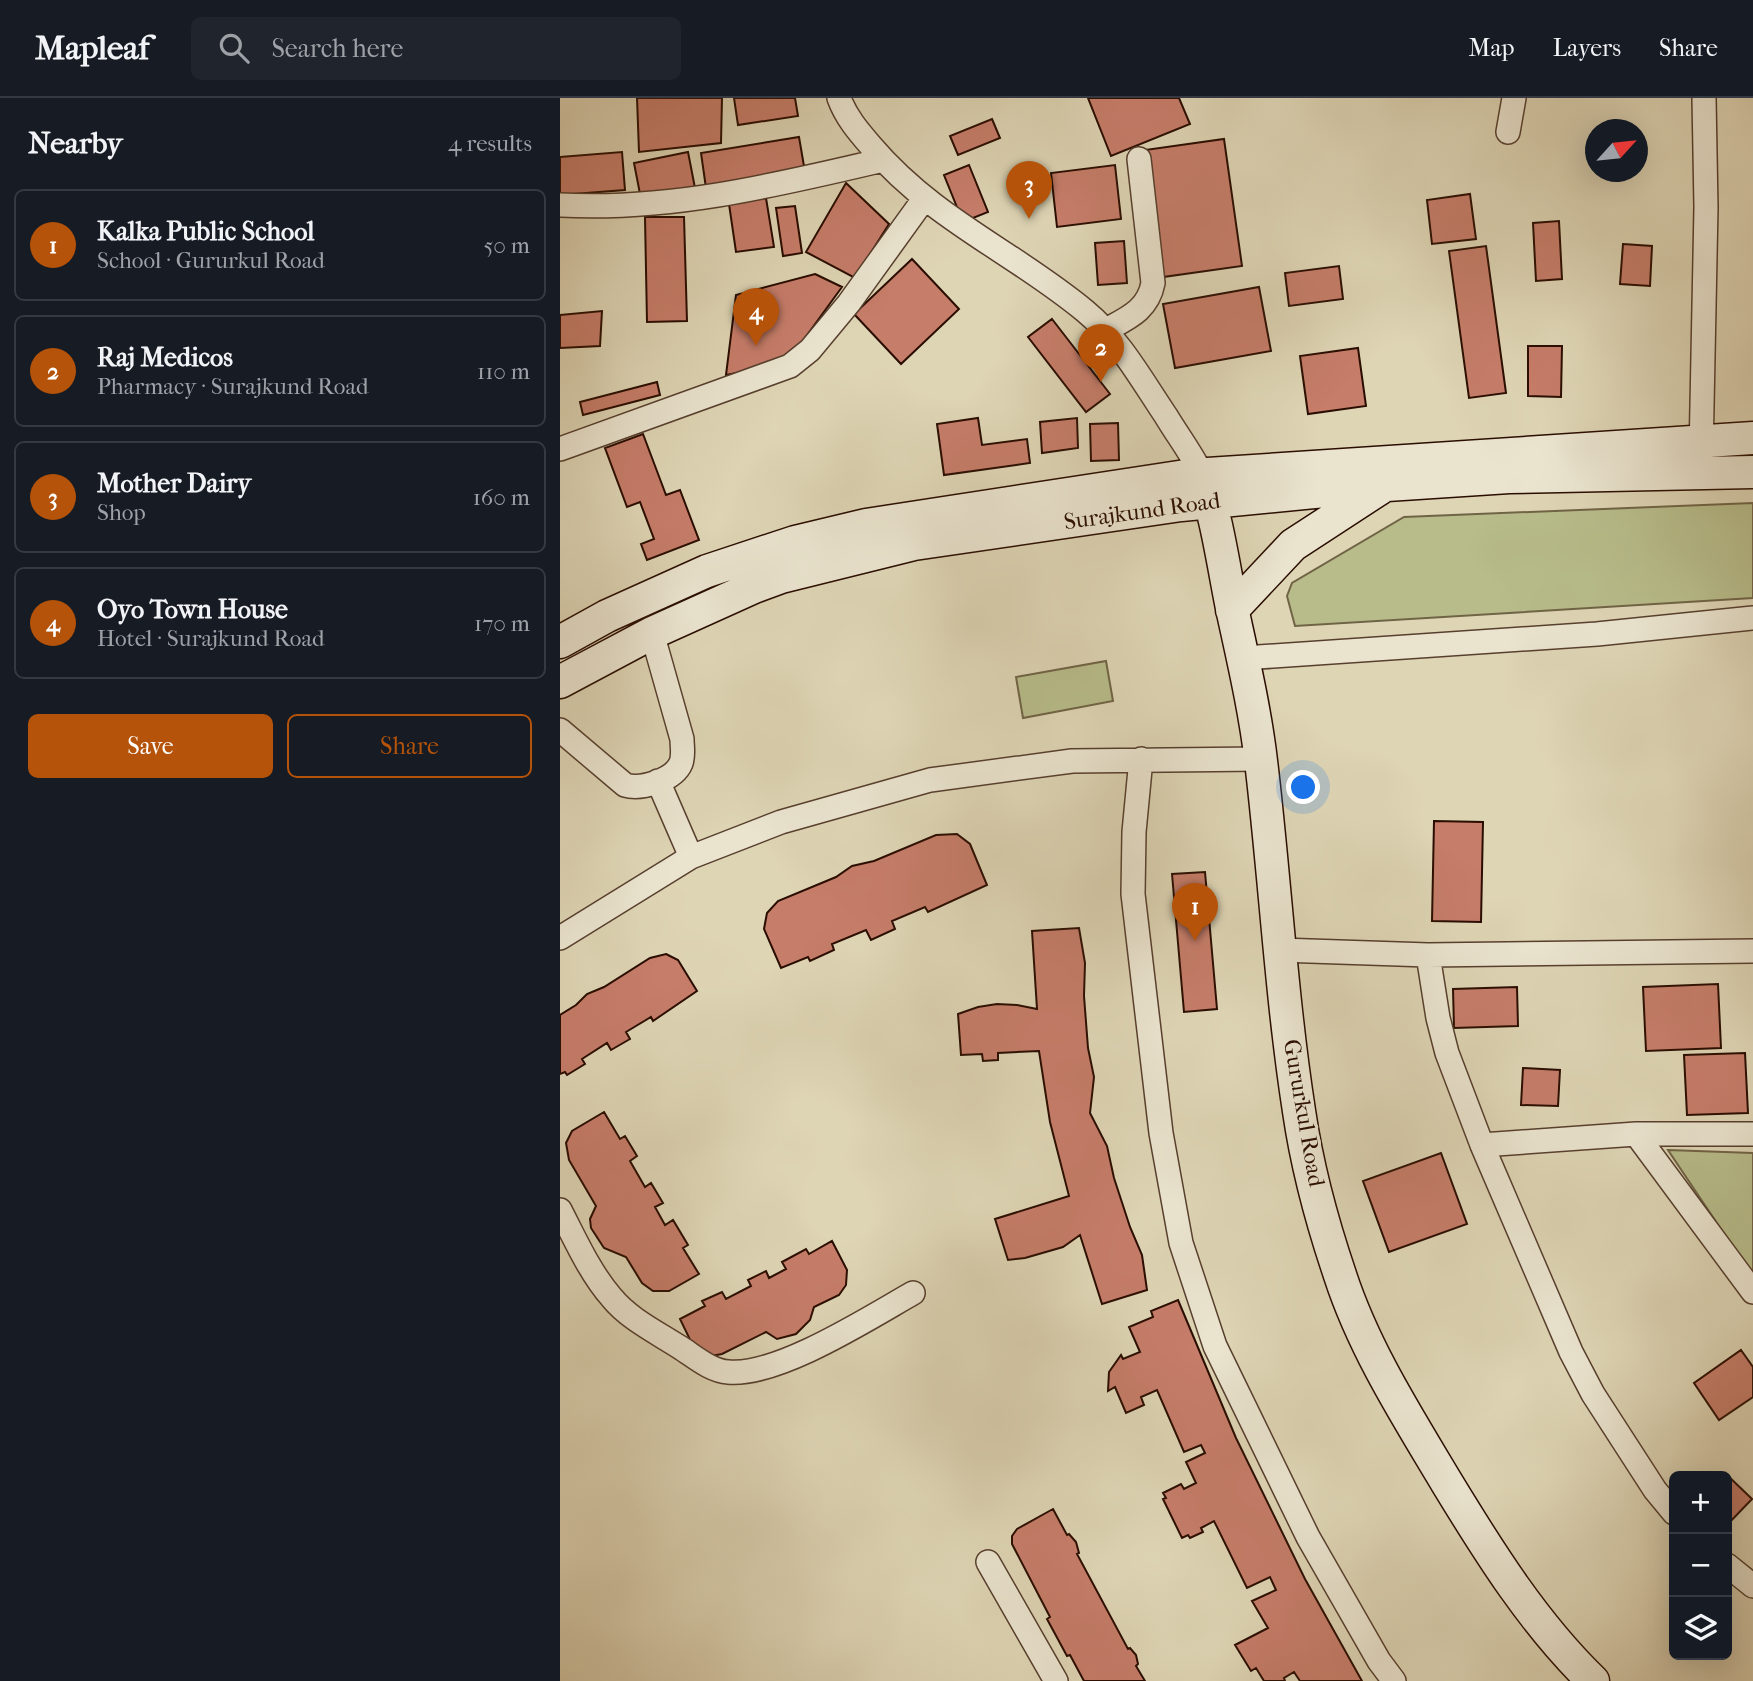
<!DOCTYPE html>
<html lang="en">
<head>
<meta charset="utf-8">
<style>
	body { margin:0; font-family:"IM FELL French Canon",serif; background:#20242c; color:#f1f3f6 }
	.controls { position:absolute; right:21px; bottom:21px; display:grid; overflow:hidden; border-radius:10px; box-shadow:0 7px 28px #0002 }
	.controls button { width:63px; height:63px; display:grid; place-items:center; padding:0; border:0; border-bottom:2px solid #363941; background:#171b24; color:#f1f3f6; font:35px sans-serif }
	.compass { position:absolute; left:1025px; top:21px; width:63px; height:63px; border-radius:50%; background:#171b24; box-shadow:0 7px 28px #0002; rotate:63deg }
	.you { position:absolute; left:744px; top:690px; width:24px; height:24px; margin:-18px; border:5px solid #fff; border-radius:50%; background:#1a73e8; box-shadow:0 0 0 10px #1a73e833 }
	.badge { display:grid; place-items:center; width:46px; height:46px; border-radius:50%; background:#b45309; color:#fff; font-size:23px; font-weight:700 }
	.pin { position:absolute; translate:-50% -58px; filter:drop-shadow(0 2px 4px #0008) }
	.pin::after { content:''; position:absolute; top:37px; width:24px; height:21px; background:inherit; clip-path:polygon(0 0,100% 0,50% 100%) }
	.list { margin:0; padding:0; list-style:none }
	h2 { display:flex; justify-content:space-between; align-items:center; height:91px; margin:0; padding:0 28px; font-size:30px }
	h2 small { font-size:23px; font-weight:400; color:#9ea1a6 }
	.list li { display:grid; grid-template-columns:46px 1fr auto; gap:21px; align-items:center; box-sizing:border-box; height:112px; margin:0 14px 14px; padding:0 14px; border:2px solid #363941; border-radius:10px }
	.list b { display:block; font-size:26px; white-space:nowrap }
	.list p { margin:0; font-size:23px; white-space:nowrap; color:#9ea1a6 }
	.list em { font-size:23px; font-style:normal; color:#9ea1a6 }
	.actions { display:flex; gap:14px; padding:21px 28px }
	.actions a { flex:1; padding:16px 0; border:2px solid #b45309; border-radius:10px; text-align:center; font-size:24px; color:#b45309 }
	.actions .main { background:#b45309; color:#fff }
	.icon { flex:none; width:38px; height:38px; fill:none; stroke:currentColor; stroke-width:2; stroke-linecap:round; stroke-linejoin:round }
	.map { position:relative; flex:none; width:1193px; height:1583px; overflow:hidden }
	header { display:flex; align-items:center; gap:42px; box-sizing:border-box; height:98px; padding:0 35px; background:#171b24; border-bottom:2px solid #363941 }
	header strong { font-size:33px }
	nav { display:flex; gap:38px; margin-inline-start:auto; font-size:24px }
	.search { width:490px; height:63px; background:#20242c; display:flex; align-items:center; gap:18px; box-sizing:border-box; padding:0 24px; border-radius:10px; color:#9ea1a6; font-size:26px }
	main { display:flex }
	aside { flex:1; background:#171b24 }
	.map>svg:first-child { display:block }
</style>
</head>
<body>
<header>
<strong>Mapleaf</strong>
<div class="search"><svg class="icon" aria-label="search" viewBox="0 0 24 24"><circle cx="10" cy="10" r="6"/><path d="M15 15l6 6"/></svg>Search here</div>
<nav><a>Map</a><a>Layers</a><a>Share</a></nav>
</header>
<main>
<aside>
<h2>Nearby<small>4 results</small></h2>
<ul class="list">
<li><span class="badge">1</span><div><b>Kalka Public School</b><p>School · Gururkul Road</p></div><em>50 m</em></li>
<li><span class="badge">2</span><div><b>Raj Medicos</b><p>Pharmacy · Surajkund Road</p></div><em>110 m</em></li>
<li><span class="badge">3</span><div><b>Mother Dairy</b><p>Shop</p></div><em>160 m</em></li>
<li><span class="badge">4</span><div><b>Oyo Town House</b><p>Hotel · Surajkund Road</p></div><em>170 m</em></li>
</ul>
<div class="actions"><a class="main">Save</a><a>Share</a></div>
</aside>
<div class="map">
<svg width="1193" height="1583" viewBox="0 0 1193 1583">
	<rect width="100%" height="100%" fill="#ded5b5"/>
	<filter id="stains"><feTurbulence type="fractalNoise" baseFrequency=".00286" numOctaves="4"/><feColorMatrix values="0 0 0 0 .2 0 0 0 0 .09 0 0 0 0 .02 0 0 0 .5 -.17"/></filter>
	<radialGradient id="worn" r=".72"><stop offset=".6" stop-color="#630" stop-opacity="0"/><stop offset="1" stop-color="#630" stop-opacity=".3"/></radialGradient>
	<path fill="#b7bc8a" stroke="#706446" stroke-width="2" d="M1193,405V500L735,528L727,498L732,485L844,419Z
		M546,563L553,603L463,620L456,579Z
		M1108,1052L1193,1055V1179Z"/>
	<path fill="#c67d6a" stroke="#2a0d01" stroke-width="2" d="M77,0H162L161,45L79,54Z
		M174,0H235L238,18L178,27Z
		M528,0H619L630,26L551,58Z
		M432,21L440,40L398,57L390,38Z
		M239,39L245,74L146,90L141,55Z
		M664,41L682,168L603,179L585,52Z
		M62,54L65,92L0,97V59Z
		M128,54L135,90L81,101L74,65Z
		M409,67L428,114L403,124L384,77Z
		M555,67L561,121L497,129L491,75Z
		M286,85L329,126L295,180L246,154Z
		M910,96L916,141L872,146L867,102Z
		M206,100L214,149L176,154L169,106Z
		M235,108L242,155L223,158L216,110Z
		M85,119H124L127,223L87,224Z
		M999,123L1002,181L976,183L973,125Z
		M564,143L567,185L538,187L535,145Z
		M1063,146L1092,148L1090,188L1060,186Z
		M926,148L946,295L909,300L889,153Z
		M352,161L399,211L341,266L294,216Z
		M779,168L783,201L729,208L725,175Z
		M255,176L282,189L226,266L166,277L176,197Z
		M699,189L711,253L615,270L603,206Z
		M42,213L40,248L0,250V217Z
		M492,221L550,296L526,314L468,239Z
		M968,248H1002L1001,299L968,298Z
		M798,250L806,308L748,316L740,258Z
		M97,284L100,297L23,317L20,304Z
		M418,320L422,347L467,341L470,365L384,377L377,326Z
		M517,320L518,350L482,355L480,324Z
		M558,325L559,362L531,363L530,326Z
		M83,336L106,397L120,392L139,442L87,462L81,446L94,441L80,404L67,409L45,350Z
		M874,723L923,724L921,824L872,823Z
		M397,736L410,746L427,787L368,814L365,809L332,823L335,831L311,842L306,832L272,846L274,852L250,863L248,859L221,870L204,831L207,815L218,803L276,779L292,768L314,763L376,737Z
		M645,774L657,911L624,914L612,776Z
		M519,830L525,865L524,898L528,950L534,979L530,1015L547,1048L554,1080L570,1129L582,1157L587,1192L542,1206L520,1137L503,1149L465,1160L448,1162L435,1121L509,1098L490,1024L479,953L438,955V962L423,963L422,956L401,957L398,916L418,909L437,906L457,907L477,911L472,833Z
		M106,856L118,862L137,893L93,923L91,919L66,934L70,941L51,952L47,945L22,961L25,966L7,977L5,974L0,976V917L16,907L27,896L44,889L90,860Z
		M1158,886L1161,950L1086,953L1083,889Z
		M957,889L958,928L894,930L893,891Z
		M1185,955L1188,1015L1127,1017L1124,957Z
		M963,970L1000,972L998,1008L961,1007Z
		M44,1014L60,1041L65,1038L77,1058L70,1063L85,1089L91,1085L103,1105L95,1109L105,1127L113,1122L128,1147L123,1150L139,1176L109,1193H93L82,1185L66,1159L44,1150L31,1130L30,1121L36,1108L9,1062L6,1045L12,1033Z
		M881,1055L907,1126L829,1154L803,1083Z
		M272,1143L287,1172L286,1187L279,1197L254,1209L250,1222L236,1236L217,1241L206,1234L162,1256L146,1259L135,1252L120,1221L145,1208L142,1203L162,1194L166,1201L191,1188L188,1182L206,1173L209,1180L226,1171L222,1164L246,1151L249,1156Z
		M618,1202L676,1340L745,1481L802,1583H740L734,1574L724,1580L725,1583H704L696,1570L691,1573L675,1547L708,1530L692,1503L716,1492L710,1479L687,1490L654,1423L641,1430L643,1434L630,1440L628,1437L622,1440L603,1401L606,1400L603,1395L621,1386L624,1391L636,1385L626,1364L645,1355L641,1347L624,1354L597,1292L581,1299L584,1307L566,1315L555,1289L548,1293L549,1274L561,1257L563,1261L580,1254L569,1229L593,1219L591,1213Z
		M1181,1252L1193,1269V1299L1159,1322L1134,1285Z
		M1165,1375L1192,1401L1167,1427V1378H1162Z
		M493,1411L507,1437L509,1436L516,1444L519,1455L517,1456L568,1551L570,1550L576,1557L578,1566L576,1568L585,1583H524L510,1557L507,1558L487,1521L490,1519L452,1446V1438L457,1431Z"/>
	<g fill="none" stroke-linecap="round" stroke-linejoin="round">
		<defs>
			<path id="street" d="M279,0C286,19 298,33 311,48C374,122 454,154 525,213C560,242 581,281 606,318C618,338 632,356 642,377
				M948,34L954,0
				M0,107C109,113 217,87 323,62
				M546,232C568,220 588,212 593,185L579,61
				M0,351L230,268L250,252L289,205L364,101
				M1141,357L1146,109L1144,0
				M684,560L1037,536L1193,520
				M0,632L65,687C81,692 114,682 121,665C124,657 122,649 122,641L92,535
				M581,661L574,734L573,796L601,1035L621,1145L655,1248L748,1439L819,1563L834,1583
				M98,683L131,759
				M0,840L131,759L221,724L370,682L512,663L701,661
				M720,852L868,857L1193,853
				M868,857L878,920L887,955L922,1047L1011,1254L1033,1296L1095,1392L1114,1415
				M1076,1036L1193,1194
				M922,1047L1076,1036H1193
				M0,1112C15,1141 30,1175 52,1200C69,1221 98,1235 121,1250C135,1259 151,1273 168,1274C217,1279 309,1220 353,1195
				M428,1464L496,1583
				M1167,1467L1193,1488"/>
			<path id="secondary" d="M642,377C657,420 663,465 672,510C683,561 695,612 701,663C715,780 721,897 739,1013C747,1068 762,1124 780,1177C804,1251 847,1318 887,1385C929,1454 974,1526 1033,1583
				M672,512L733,447L822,389
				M0,544L47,518L147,473L235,444L306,427L632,377L1193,340
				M0,584L92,535L194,489L221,479L354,446L621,407L827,387L949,379L1193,374"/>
		</defs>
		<use href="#street" stroke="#573f2e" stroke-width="26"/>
		<use href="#secondary" stroke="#2a0d01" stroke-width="35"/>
		<use href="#street" stroke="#eae4cf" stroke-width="23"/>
		<use href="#secondary" stroke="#eae4cf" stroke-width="32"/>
	</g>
	<g text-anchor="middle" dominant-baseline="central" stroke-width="6" stroke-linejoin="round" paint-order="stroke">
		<g font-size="23" fill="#2a0d01" stroke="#eae4cf">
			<text transform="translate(582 413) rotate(-8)">Surajkund Road</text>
			<text transform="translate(744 1015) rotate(80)">Gururkul Road</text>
		</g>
	</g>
	<rect width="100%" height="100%" filter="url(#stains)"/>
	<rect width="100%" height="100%" fill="url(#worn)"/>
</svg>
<div class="controls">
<button>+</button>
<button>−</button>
<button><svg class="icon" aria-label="layers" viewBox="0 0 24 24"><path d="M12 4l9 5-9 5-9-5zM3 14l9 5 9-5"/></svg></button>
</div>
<svg class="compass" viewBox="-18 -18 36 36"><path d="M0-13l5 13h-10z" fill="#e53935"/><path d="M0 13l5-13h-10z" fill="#9ea1a6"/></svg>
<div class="you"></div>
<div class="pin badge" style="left:635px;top:843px">1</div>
<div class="pin badge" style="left:541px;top:284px">2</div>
<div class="pin badge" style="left:469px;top:121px">3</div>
<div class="pin badge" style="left:196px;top:248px">4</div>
</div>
</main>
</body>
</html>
